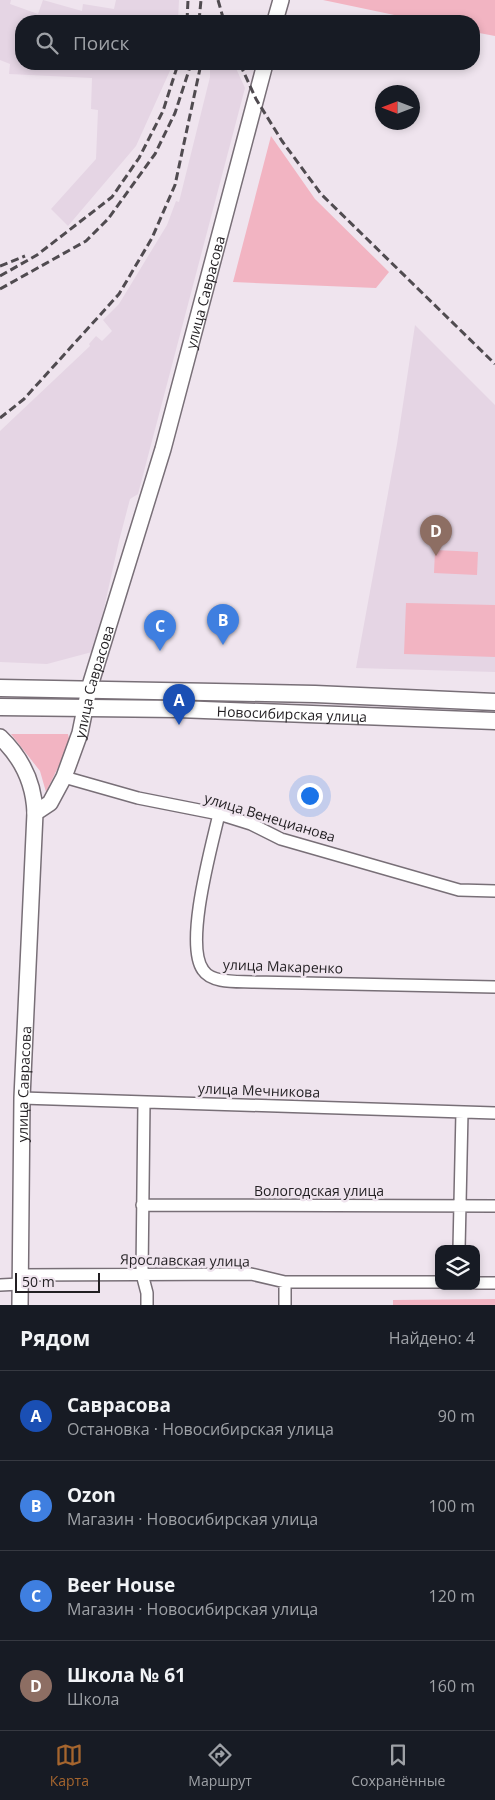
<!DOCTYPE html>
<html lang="ru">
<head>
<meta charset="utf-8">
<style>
	body { margin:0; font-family:"Open Sans",sans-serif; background:#242831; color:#f1f3f6 }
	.controls { position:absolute; right:15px; bottom:15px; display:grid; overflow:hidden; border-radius:10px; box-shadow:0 2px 8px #0003 }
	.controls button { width:45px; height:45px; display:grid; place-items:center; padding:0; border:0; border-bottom:1px solid #363941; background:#171b24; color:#f1f3f6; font:25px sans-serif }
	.compass { position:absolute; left:375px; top:85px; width:45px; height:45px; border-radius:50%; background:#171b24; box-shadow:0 2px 8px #0003; rotate:270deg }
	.scale { position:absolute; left:15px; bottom:12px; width:85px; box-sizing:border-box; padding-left:5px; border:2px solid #221f22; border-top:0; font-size:14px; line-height:18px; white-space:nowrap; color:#221f22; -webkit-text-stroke:4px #efe4ee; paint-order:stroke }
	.you { position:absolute; left:309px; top:795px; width:18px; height:18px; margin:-12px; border:4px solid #fff; border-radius:50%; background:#1a73e8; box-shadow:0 0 0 8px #1a73e833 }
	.badge { display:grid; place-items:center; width:32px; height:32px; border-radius:50%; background:#a5652e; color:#fff; font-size:16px; font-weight:700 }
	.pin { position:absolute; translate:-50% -41px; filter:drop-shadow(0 1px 2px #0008) }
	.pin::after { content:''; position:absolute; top:26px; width:18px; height:15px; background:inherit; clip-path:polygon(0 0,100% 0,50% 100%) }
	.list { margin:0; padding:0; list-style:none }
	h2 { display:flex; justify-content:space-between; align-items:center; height:65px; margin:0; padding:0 20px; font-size:21px }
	h2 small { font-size:16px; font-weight:400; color:#9ea1a6 }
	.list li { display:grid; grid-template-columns:32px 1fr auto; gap:15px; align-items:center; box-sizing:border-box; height:90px; padding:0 20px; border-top:1px solid #363941 }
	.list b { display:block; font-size:19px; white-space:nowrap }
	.list p { margin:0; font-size:16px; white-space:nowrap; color:#9ea1a6 }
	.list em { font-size:16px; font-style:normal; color:#9ea1a6 }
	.icon { flex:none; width:28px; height:28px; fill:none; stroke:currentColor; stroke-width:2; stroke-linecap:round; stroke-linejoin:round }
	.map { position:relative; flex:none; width:495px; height:1305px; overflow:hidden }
	.search { position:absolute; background:#171b24; box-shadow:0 2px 8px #0003; left:15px; right:15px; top:15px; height:55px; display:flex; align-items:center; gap:12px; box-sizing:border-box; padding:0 18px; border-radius:20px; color:#9ea1a6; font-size:19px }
	.sheet { height:425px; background:#171b24 }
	nav { display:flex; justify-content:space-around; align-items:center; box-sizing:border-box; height:70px; border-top:1px solid #363941; background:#171b24; font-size:14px; color:#9ea1a6 }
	nav a { display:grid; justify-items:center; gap:2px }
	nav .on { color:#a5652e }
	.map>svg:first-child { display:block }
</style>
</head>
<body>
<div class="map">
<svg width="495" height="1305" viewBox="0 0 495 1305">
	<rect width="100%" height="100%" fill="#efe4ee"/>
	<path fill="#e5d5e4" d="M0,0H11L10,4L38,14L43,0L82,11L83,4L114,9L116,0H179L178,21H21V64H173L136,146L68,226L51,209L96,159L98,110L91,109L92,78L9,74L10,64L0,60Z
		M210,64H234L245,88L138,494L130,499L119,541L96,644L92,652L47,664L0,662V431L90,346L89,344L96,336L102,341L112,331L103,320L119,304L167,225L176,201L179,202L210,77Z
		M415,325L495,405V672L356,668L397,444Z"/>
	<path fill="#f2b4c2" d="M323,0H495V36L474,32V21H423Z
		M271,136L315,199L389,272L376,288L233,282Z
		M435,550L478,552L477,575L434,573Z
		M406,603L495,605V657L404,654Z
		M11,734H68L70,743L46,792L40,771Z
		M495,1299V1305H393V1300Z"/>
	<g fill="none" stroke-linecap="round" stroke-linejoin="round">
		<defs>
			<path id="minor" d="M64,777L138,798L219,814L251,824L281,839L459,890L495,891
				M219,814C212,845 184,944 203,970C212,984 239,981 254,982L495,987
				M22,1098L495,1113
				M144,1102L142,1274L147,1293V1305
				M142,1205L495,1206
				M459,1249L462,1112
				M20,1275L251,1274L285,1282H439
				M476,1283H495
				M0,1285L20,1284
				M285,1305V1282"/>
			<g id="tertiary">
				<path d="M275,21L281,0"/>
				<path d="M0,737C22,758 34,782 35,813"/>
				<path id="s1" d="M20,1305L22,1098L35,813L50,803L64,777L80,733L89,689L163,449L265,64"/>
			</g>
			<g id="secondary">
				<path d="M0,688L315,694L495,702"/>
				<path id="s2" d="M0,707L178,709L495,721"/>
			</g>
		</defs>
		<use href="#minor" stroke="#786f77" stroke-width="14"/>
		<use href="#tertiary" stroke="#786f77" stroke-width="18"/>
		<use href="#secondary" stroke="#786f77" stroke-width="19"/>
		<use href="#minor" stroke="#fff" stroke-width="11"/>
		<use href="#tertiary" stroke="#fff" stroke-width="15"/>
		<use href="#secondary" stroke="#fff" stroke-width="16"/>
		<path stroke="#504b50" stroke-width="3" stroke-dasharray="8 4" stroke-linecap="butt" d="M218,0L224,21
			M187,21L188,0
			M199,21L201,0
			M240,64L256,99L282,141L321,194L495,364
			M0,266L25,256
			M0,276L37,255L112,197L139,158L163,111L178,64
			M0,289L86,241L108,219L155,154L175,113L191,64
			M0,418L24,399L119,294L152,238L175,185L201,64"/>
	</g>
	<g text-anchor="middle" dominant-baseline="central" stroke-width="5" stroke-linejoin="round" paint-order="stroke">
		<g font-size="14" fill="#221f22" stroke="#efe4ee">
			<text stroke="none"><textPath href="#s1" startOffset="1045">улица Саврасова</textPath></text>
			<text stroke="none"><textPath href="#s1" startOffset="640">улица Саврасова</textPath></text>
			<text stroke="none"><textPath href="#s2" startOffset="292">Новосибирская улица</textPath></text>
			<text transform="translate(270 817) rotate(17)">улица Венецианова</text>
			<text transform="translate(283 966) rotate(2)">улица Макаренко</text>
			<text stroke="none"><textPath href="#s1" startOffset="221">улица Саврасова</textPath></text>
			<text transform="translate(259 1090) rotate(2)">улица Мечникова</text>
			<text x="319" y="1190">Вологодская улица</text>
			<text transform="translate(185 1260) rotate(1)">Ярославская улица</text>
		</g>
	</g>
</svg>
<div class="controls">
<button><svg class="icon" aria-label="layers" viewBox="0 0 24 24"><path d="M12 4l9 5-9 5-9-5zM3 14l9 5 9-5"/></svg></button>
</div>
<svg class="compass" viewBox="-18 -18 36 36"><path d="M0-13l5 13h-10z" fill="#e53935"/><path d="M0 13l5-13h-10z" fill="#9ea1a6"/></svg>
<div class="scale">50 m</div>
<div class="you"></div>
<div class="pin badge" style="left:179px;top:725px;background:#1a4fb4">A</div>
<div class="pin badge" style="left:223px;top:645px;background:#3f7fe0">B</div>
<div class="pin badge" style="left:160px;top:651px;background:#3f7fe0">C</div>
<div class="pin badge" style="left:436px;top:556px;background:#8d6e63">D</div>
<div class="search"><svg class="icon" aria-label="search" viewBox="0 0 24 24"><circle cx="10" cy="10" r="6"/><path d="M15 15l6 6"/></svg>Поиск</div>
</div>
<section class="sheet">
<h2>Рядом<small>Найдено: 4</small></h2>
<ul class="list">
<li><span class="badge" style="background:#1a4fb4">A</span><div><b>Саврасова</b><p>Остановка · Новосибирская улица</p></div><em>90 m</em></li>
<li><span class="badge" style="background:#3f7fe0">B</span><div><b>Ozon</b><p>Магазин · Новосибирская улица</p></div><em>100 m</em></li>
<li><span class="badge" style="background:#3f7fe0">C</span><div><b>Beer House</b><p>Магазин · Новосибирская улица</p></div><em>120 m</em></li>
<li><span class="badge" style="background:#8d6e63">D</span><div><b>Школа № 61</b><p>Школа</p></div><em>160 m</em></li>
</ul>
</section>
<nav>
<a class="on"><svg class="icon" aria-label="map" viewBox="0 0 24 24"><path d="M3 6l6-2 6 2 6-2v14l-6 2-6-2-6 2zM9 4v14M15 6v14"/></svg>Карта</a>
<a><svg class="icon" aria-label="directions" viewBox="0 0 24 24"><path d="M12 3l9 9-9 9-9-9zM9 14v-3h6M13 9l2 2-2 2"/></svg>Маршрут</a>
<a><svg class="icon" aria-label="saved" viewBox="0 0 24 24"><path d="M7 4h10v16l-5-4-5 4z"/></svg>Сохранённые</a>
</nav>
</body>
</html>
